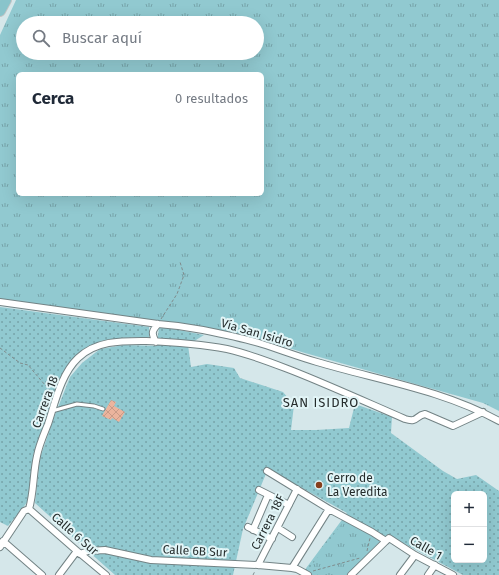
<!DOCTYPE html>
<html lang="es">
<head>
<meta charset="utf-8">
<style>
	body { margin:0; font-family:"Fira Sans",sans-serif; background:#f2f2f3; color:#1f2937 }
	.controls { position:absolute; right:12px; bottom:12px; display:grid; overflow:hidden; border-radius:6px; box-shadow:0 4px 16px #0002 }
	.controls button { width:36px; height:36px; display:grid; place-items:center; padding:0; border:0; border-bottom:1px solid #e0e1e3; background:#fff; color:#1f2937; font:20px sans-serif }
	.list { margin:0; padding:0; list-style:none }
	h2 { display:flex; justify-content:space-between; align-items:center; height:52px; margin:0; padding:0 16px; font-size:17px }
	h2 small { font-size:13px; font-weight:400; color:#747a83 }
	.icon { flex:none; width:22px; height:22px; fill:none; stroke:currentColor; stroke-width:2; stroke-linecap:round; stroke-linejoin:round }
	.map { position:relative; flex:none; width:499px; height:575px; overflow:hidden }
	.search { position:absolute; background:#fff; box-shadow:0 4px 16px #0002; left:16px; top:16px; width:248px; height:44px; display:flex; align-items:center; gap:10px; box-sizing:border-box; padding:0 14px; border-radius:22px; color:#747a83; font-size:15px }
	.panel { position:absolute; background:#fff; box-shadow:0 4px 16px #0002; left:16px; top:72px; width:248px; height:124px; border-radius:6px }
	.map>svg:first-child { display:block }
</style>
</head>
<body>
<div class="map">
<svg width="499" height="575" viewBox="0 0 499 575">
	<defs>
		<pattern id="grass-dots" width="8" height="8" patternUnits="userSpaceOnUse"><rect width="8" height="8" fill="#91c9d0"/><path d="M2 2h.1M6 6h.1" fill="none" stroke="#76a3a9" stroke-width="1.8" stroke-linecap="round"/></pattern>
		<pattern id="park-tufts" width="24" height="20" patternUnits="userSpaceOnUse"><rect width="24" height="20" fill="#91c9d0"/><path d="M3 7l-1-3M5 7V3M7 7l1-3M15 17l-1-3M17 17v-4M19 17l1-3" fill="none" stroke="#76a3a9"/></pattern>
		<pattern id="building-cross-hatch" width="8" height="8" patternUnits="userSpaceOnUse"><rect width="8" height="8" fill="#ebb49d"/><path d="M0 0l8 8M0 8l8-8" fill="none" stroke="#c99b87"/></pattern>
	</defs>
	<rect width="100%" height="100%" fill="#d5e7ea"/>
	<path fill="url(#grass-dots)" fill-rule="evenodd" d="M0,307L149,327V337L120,338L101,341L88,348L78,354L50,411L33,455L29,500L8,526L0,522Z
		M159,326L204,335L188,345L191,367L207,364L234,368L240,378L283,392L294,405L291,430H316L349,428L355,404L392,417L391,433L443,471L457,479L476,475L499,491V575H463L388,535L350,575H301L347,513L268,469L243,529L233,575H115L88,551L35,503L40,458L53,420L70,377L82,363L100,349L124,345L157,346ZM454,494H484V560H454Z"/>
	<path fill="url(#park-tufts)" fill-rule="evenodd" d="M16,0H499V411L483,403L305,353L242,334L210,331L160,321L0,299V35ZM23,23H257V53H23ZM18,74H262V194H18Z
		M345,519L380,541L346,575H318L309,569Z"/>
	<path fill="url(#building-cross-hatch)" d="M111,400L116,402L114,406L125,412L119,422L112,418L111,420L102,416Z"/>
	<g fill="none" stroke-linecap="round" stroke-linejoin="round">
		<defs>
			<path id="lane" d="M52,411L77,404L94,406L103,409"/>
			<path id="street" d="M0,302L158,324C173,325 188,327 203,330C223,334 243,338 262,344C281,350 299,357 317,362C378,380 443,390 499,421
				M156,342C151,333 152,331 158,324
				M267,471L329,509L372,532L386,541
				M259,490L289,505
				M29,509C34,492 33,473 37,456C39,445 44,434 48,424C55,403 61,374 78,358C97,340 122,341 146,341C173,342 201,344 227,349C250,354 272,363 293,371C331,386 368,403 405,419C418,423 415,416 425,414L453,426L483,412
				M29,509L77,551L106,575
				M248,527L272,539
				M278,528L292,537
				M253,530L268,495
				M3,541L42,575
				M0,547L24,511L29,509
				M80,554L88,551L105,550L151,560L258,565L292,568L297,569L308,575
				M258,565L297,489
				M292,568L329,509
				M59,575L77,551
				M351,575L389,538L415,555L453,575
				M400,575L415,555
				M428,575L435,565"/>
			<path id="primary" d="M0,11L6,0"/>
		</defs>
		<use href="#lane" stroke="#738385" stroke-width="5"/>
		<use href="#street" stroke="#738385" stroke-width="8"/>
		<use href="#primary" stroke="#c2c4c4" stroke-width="12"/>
		<path stroke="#7f8c8d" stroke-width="1" stroke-dasharray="3 2" stroke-linecap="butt" d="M161,319L177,294L184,275L180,262
			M0,348L20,363L28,365L45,385L52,392
			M367,551L370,538
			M313,571L360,558
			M253,575L255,571"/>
		<use href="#lane" stroke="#fff" stroke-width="3"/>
		<use href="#street" stroke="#fff" stroke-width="6"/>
		<use href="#primary" stroke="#89c4cb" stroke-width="10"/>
	</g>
	<circle fill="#863f1c" stroke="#e2f5f7" stroke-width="1.5" cx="319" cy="485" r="4"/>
	<g text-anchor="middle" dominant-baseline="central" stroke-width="4" stroke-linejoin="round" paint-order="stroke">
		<g font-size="12" fill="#252c2c" stroke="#e2f5f7">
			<text transform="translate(257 333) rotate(16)">Vía San Isidro</text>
			<text transform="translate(45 402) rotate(-70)">Carrera 18</text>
			<text transform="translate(268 522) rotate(-63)">Carrera 18F</text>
			<text transform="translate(75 534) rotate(41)">Calle 6 Sur</text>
			<text transform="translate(426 548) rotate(30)">Calle 1</text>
			<text transform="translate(195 551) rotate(3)">Calle 6B Sur</text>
		</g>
		<g font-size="12" fill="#252c2c" stroke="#e2f5f7" text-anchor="start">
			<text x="327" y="478">Cerro de<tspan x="327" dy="14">La Veredita</tspan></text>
		</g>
		<g font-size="13" letter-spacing="1" fill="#252c2c" stroke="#e2f5f7">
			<text x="321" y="402">SAN ISIDRO</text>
		</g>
	</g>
</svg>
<div class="controls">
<button>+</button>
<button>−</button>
</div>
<div class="search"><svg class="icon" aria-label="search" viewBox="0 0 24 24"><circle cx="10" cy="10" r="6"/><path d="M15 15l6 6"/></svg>Buscar aquí</div>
<section class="panel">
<h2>Cerca<small>0 resultados</small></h2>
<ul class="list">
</ul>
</section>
</div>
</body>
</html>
